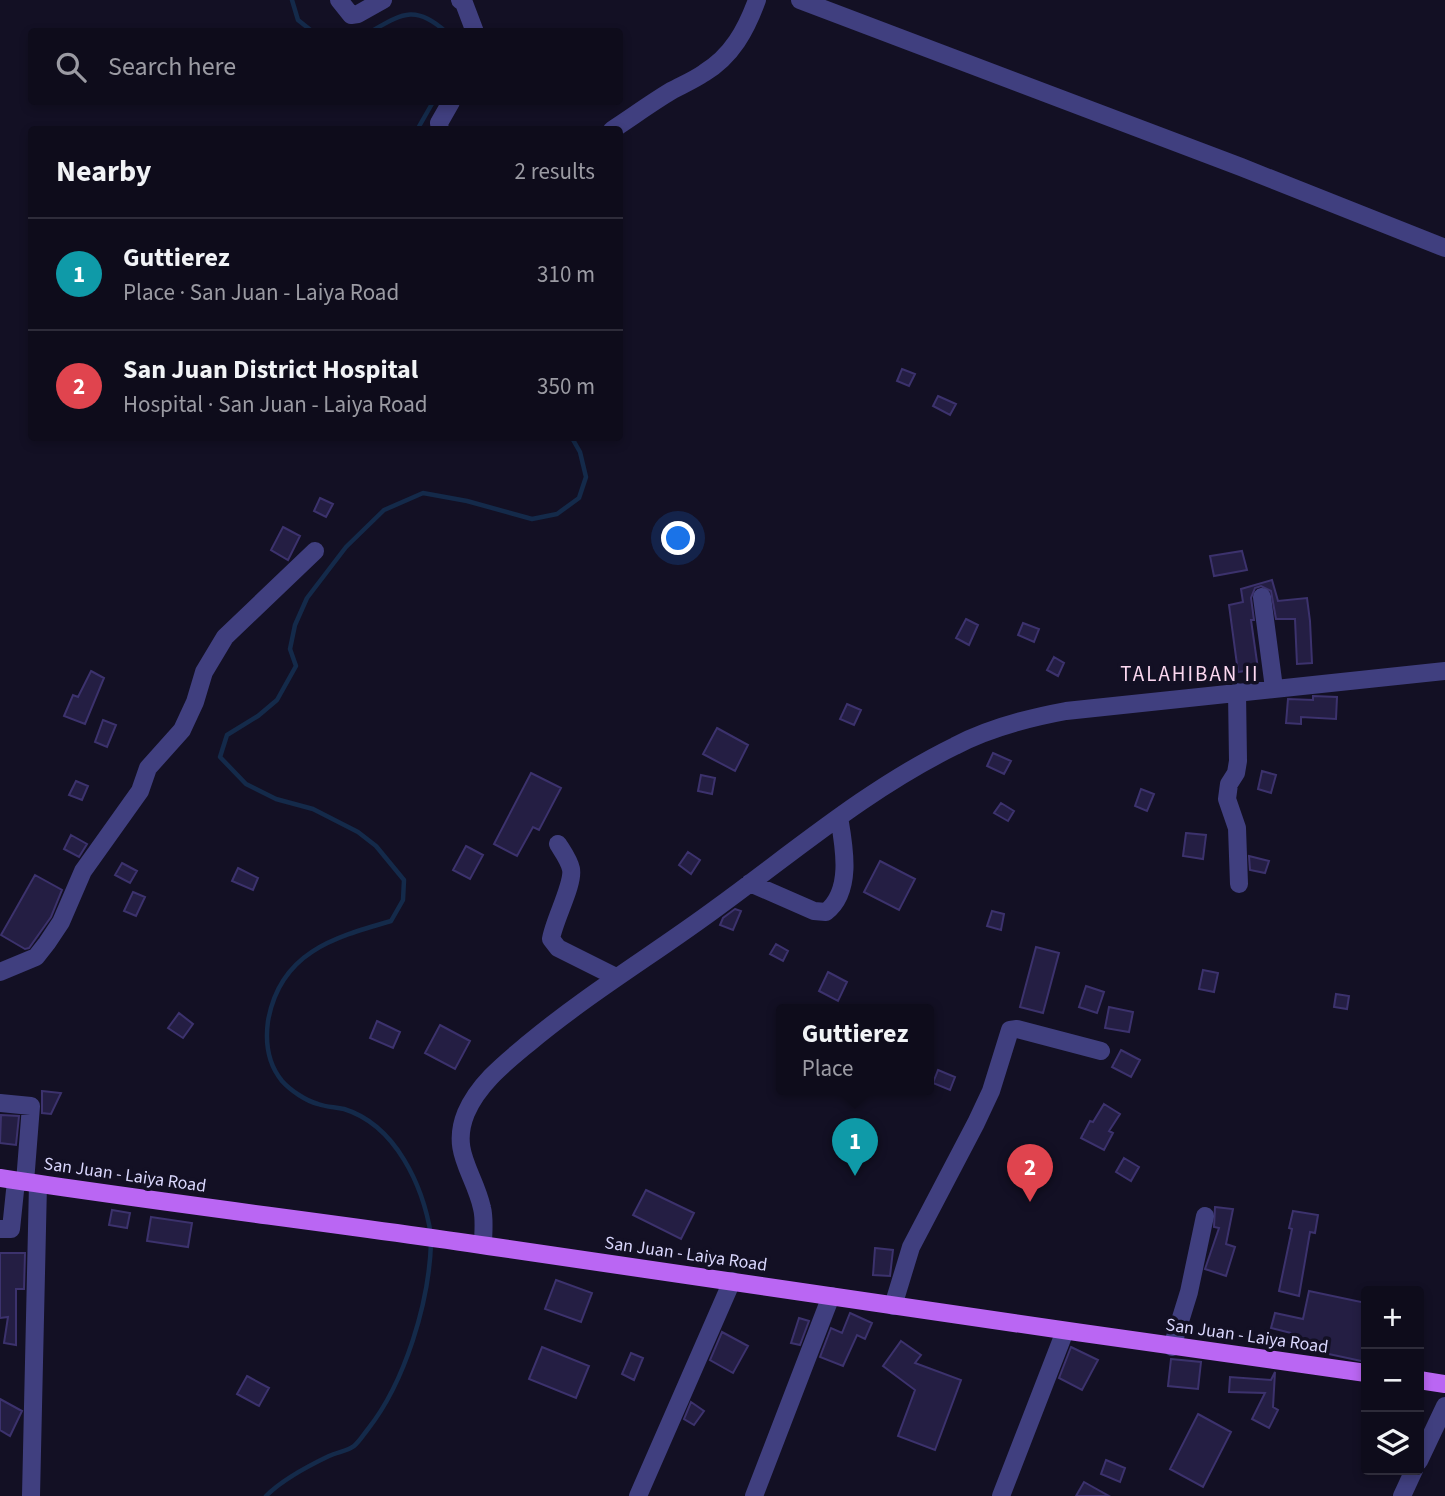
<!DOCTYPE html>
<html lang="en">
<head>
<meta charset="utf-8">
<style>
	body { margin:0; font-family:"Source Sans 3",sans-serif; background:#1c1a28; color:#f1f3f6 }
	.controls { position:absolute; right:21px; bottom:21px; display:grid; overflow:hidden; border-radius:7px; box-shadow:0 4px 10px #0003 }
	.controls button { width:63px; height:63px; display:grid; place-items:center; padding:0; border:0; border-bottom:2px solid #2e2c3a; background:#0e0c1b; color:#f1f3f6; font:35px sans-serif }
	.you { position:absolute; left:679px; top:539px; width:24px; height:24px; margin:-18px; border:5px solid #fff; border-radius:50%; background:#1a73e8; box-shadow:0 0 0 10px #1a73e833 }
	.badge { display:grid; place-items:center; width:46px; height:46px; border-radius:50%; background:#13dceb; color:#fff; font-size:23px; font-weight:700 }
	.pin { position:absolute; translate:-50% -58px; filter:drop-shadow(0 2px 4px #0008) }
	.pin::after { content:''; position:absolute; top:37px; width:24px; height:21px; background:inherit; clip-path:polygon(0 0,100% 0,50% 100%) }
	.popup { position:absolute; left:776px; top:1004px; width:158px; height:91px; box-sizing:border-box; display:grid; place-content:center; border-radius:7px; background:#0e0c1b; filter:drop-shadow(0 2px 5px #0005); font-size:23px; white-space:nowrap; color:#9b9ba3 }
	.popup b { font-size:26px; color:#f1f3f6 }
	.popup::after { content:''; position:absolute; left:50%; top:100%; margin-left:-14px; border:14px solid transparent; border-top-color:#0e0c1b }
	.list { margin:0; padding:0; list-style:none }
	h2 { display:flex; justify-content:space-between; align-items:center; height:91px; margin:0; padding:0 28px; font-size:30px }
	h2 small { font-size:23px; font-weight:400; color:#9b9ba3 }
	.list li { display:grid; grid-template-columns:46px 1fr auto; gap:21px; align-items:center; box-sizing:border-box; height:112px; padding:0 28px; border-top:2px solid #2e2c3a }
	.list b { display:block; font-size:26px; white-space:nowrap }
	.list p { margin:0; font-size:23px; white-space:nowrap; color:#9b9ba3 }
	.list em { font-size:23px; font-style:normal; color:#9b9ba3 }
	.icon { flex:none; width:38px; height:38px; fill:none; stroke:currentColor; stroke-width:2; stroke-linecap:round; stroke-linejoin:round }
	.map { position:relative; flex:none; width:1445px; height:1496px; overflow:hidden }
	.search { position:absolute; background:#0e0c1b; box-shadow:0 4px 10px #0003; left:28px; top:28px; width:595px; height:77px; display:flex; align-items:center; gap:18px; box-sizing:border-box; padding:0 24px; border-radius:7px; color:#9b9ba3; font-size:26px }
	.panel { position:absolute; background:#0e0c1b; box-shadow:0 4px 10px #0003; left:28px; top:126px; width:595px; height:315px; border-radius:7px }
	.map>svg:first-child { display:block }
</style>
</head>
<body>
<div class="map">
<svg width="1445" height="1496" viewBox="0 0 1445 1496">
	<rect width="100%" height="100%" fill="#131024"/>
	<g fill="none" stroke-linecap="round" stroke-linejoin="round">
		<path stroke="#142a4a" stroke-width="4.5" d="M292,0L298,20L313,32
			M370,32C402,14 415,4 446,32
			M417,130L433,102
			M431,1235C423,1186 396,1125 344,1109C335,1107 326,1107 318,1104C306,1101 290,1090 282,1081C268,1064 265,1043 268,1021C280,953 332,938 391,921L403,900L404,880L376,846L358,832L313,809L276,799L246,784L220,757L227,735L258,716L277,700L296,666L290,649L295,625L307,598L346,547L384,510L423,493L467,501L532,519L557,514L579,498L586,477L580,452L572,438
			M266,1496C283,1479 308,1466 329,1456C337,1452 348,1451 354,1446C359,1442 364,1434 368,1429C405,1382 429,1303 431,1243"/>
	</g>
	<path fill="#241e43" stroke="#3c326d" stroke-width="2" d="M902,369L915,374L909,386L897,381Z
		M938,396L956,404L950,415L933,406Z
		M320,498L333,504L326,517L314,511Z
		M283,527L300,536L288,560L271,550Z
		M1242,551L1247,570L1214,576L1210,556Z
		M1272,580L1278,601L1307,598L1310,621L1312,663L1297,664L1295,619H1276L1271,591L1261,586L1255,588L1251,598L1254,620H1251L1258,669L1238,672L1229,605L1243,602L1241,589Z
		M966,619L978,625L969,645L956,638Z
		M1023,623L1039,629L1034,642L1018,635Z
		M1054,657L1064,663L1058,676L1047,670Z
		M91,671L104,678L85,724L64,716L73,695L78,697Z
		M1313,696L1337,697L1336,719L1301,717V724L1286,723L1288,699L1313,700Z
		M847,704L861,710L854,725L840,719Z
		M103,720L116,725L107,747L95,742Z
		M717,728L748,745L735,771L703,754Z
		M993,753L1011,761L1004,774L987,766Z
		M1262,771L1276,775L1271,793L1258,789Z
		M531,773L561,788L539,830L533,827L517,856L494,844Z
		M701,775L715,778L712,794L698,791Z
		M76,781L88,786L82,800L69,795Z
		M1141,789L1154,794L1147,811L1135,806Z
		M1001,803L1014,811L1008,821L994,813Z
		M1186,833L1206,835L1203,859L1183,856Z
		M71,835L87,844L79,857L64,849Z
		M466,846L483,855L470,879L453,870Z
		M688,852L700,860L691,874L679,865Z
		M1249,856L1269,861L1265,873L1250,870Z
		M880,861L915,879L899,910L864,892Z
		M122,863L137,871L130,883L115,875Z
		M238,868L258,878L253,890L232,881Z
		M35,875L62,890L51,917L29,948L25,949L1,935Z
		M133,892L145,897L136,916L124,911Z
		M735,909L741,911L733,930L720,925L723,918Z
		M992,911L1004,914L1001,930L987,926Z
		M776,944L788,951L783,961L770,954Z
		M1036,947L1059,953L1043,1013L1020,1007Z
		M1203,970L1218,973L1214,992L1199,989Z
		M828,972L847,982L838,1001L819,991Z
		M1086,986L1104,992L1097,1013L1079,1007Z
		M1336,994L1349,996L1347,1009L1334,1007Z
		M1109,1007L1133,1012L1129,1032L1105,1028Z
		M179,1013L193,1024L183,1038L168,1028Z
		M377,1021L400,1032L393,1048L370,1038Z
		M440,1025L470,1041L455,1069L425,1053Z
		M1121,1050L1140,1060L1131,1077L1112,1067Z
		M938,1070L955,1077L950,1090L933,1083Z
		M42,1091L61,1093L51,1114L42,1113Z
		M1104,1104L1120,1114L1109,1131L1113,1133L1104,1150L1081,1138L1090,1121L1093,1122Z
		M1,1115L19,1116L16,1145L0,1143Z
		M1124,1158L1139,1167L1131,1181L1116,1172Z
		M646,1190L694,1213L681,1239L633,1215Z
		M1215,1207L1233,1209L1226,1244L1235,1247L1226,1276L1205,1269L1219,1228L1214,1227Z
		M112,1210L130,1213L127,1228L109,1225Z
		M1293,1211L1318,1215L1315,1233L1310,1232L1299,1296L1279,1291L1292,1229L1289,1228Z
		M151,1217L192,1223L188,1247L147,1241Z
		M875,1248L893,1250L890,1276L873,1275Z
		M0,1253H25L24,1289H16V1345L4,1343L8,1317L0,1318Z
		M556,1280L592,1293L581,1322L545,1309Z
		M1309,1291L1366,1303V1362L1296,1347L1299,1335L1271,1328L1275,1313L1303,1319Z
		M850,1313L872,1323L865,1339L857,1335L843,1366L820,1357L831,1328L842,1333Z
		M799,1318L809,1321L800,1345L791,1343Z
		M722,1332L748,1346L733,1373L710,1360Z
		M901,1341L921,1355L915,1363L961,1380L935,1450L898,1436L915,1390L883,1366Z
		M542,1347L589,1366L576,1398L529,1379Z
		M1071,1347L1098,1360L1082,1390L1059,1378Z
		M631,1353L643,1358L634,1380L622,1374Z
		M1171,1359L1201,1362L1198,1389L1168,1386Z
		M1275,1372L1273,1407L1278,1410L1269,1428L1252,1419L1265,1393L1229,1392L1230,1377L1271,1380Z
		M247,1376L269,1388L259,1406L237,1394Z
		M0,1399L22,1411L10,1436L0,1430Z
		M691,1402L704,1411L694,1425L684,1419Z
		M1198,1414L1231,1432L1203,1487L1170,1469Z
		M1106,1460L1125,1468L1120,1482L1101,1474Z
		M1084,1482L1109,1496H1076Z"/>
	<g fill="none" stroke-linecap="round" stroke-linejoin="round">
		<path stroke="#403f7f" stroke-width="18" d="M339,0L351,15L358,14L383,0
			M460,0L464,3L475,32
			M800,0L1241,167L1445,248
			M440,130L439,123L451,102
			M612,130C632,117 651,103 671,91C682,85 694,80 704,73C732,56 746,30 757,0
			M1262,597L1274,688
			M1237,692L1238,761L1236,773L1229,784L1227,799L1237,828L1239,884
			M558,844C563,852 569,860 571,869C574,884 554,920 551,939L558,948L616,977
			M750,883L814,911L826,912C853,891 844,846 839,817
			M0,972L36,957L47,943L61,922L83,871L140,791L148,768L182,730L195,702L204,672L225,637L315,551
			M0,1103L31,1106L25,1182
			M0,1229H11L16,1181
			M483,1245C483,1233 485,1220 482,1208C474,1172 450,1152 466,1113C479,1083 505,1063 529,1043C589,993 656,953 718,907C795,851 869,788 955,746C989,728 1028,718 1066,711L1445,671
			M893,1306L911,1247L976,1123L991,1091L1010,1030L1017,1029L1101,1051
			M1172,1347L1189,1292L1205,1216
			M1419,1461L1445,1406
			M31,1496L38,1184
			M638,1496L732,1281
			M754,1496L831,1296
			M1001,1496L1065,1331
			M1402,1496L1414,1470"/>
		<path stroke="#ba66f3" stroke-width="18" d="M0,1178C162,1203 325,1222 488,1246C781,1288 1073,1333 1366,1373
			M1419,1380L1445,1384"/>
	</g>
	<g text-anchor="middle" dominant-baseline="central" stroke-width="7" stroke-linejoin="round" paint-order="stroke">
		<g font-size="18" fill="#d9d6fc" stroke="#131024">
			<text transform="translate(125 1175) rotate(8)">San Juan - Laiya Road</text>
			<text transform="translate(686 1254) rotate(8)">San Juan - Laiya Road</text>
			<text transform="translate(1247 1336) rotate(8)">San Juan - Laiya Road</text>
		</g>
		<g font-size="21" letter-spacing="2" fill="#fcd8f0" stroke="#131024">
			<text x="1190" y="674">TALAHIBAN II</text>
		</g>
	</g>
</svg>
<div class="controls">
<button>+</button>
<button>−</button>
<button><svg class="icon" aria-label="layers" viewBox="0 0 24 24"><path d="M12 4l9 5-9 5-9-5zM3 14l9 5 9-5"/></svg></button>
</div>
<div class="you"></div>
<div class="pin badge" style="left:855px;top:1176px;background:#0f9aa8">1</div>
<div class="popup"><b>Guttierez</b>Place</div>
<div class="pin badge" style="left:1030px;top:1202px;background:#e0444e">2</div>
<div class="search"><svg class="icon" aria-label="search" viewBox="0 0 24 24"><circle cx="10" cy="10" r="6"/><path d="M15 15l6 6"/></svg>Search here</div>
<section class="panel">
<h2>Nearby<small>2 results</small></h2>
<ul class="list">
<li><span class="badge" style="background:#0f9aa8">1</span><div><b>Guttierez</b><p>Place · San Juan - Laiya Road</p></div><em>310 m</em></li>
<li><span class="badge" style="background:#e0444e">2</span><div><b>San Juan District Hospital</b><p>Hospital · San Juan - Laiya Road</p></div><em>350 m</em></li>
</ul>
</section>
</div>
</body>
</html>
